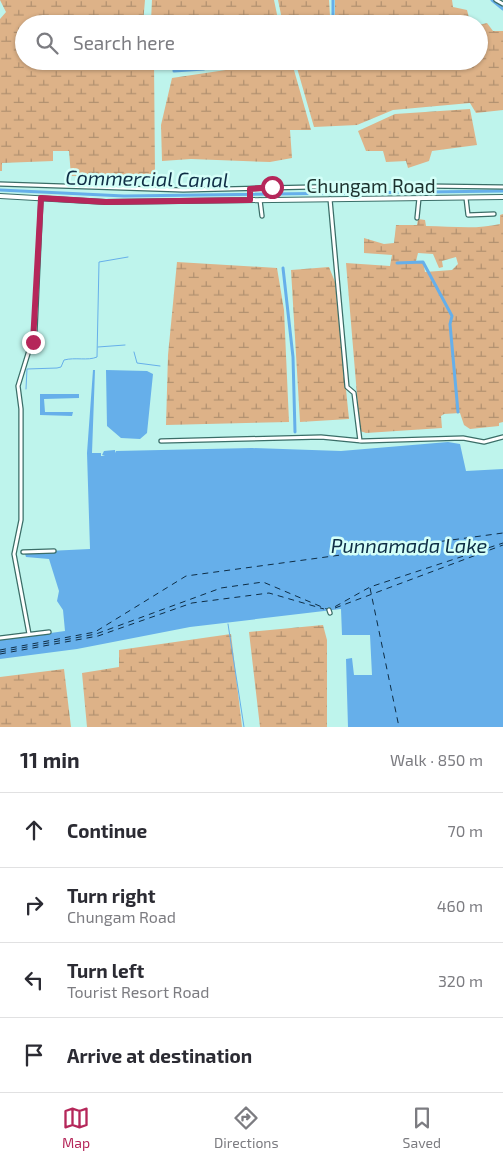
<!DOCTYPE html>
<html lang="en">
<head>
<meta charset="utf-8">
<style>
	body { margin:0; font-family:"Exo 2",sans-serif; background:#f7f7f7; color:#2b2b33 }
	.stop { position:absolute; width:15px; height:15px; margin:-11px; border:4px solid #b5275a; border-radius:50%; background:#fff }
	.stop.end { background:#b5275a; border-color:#fff; box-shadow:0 1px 5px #0008 }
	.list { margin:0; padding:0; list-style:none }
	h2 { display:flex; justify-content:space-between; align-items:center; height:65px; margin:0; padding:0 20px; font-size:21px }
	h2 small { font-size:16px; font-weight:400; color:#7c7c81 }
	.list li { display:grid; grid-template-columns:32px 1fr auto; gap:15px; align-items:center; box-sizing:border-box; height:75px; padding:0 20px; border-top:1px solid #e1e1e2 }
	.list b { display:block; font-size:19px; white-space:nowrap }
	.list p { margin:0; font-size:16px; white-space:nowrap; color:#7c7c81 }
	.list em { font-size:16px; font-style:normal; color:#7c7c81 }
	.icon { flex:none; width:28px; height:28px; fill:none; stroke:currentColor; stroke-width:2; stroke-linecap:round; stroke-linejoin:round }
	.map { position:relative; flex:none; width:503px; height:727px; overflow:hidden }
	.search { position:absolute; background:#fff; box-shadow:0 1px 4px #0004; left:15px; right:15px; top:15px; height:55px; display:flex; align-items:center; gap:12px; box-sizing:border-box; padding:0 18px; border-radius:28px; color:#7c7c81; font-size:19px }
	.sheet { height:365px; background:#fff }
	nav { display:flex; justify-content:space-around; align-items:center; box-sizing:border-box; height:70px; border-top:1px solid #e1e1e2; background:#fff; font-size:14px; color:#7c7c81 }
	nav a { display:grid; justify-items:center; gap:2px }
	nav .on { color:#b5275a }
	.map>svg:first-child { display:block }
</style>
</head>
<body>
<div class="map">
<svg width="503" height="727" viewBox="0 0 503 727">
	<defs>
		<pattern id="wetland-marsh" width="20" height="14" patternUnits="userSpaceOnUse" patternTransform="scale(1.25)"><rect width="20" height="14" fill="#ddb288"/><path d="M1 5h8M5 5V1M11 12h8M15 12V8" fill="none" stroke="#b29170"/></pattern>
	</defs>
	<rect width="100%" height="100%" fill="#bef4ec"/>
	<path fill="url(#wetland-marsh)" fill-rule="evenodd" d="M0,0H145L143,24H24V61H154L155,174L71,176L69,151H53V161L2,163V171H0V19L6,12Z
		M152,0H274L279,24H153L151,21Z
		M278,0H329L330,16L304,20L302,24H283Z
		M335,0H452L453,7L467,10L469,18L440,24H335Z
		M487,23L493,31H503V110L476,113L470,103L393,110L357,125L314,127L295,61H479V25Z
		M287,61L292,63L311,130H290L292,158L270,162L191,159L162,161L161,125L172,78Z
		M470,109L477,145L432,151L429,161L408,168L406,161L386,162L383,151H366L358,131L395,114Z
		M503,214V422L499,423V426L470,429L464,425L460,413L444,414L441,416L442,428L366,433L360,431L346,263L390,266L392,255L364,253V238L384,244L394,243L396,225H417L418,219L425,220L426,226C451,226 475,230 500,224V215ZM418,253L433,254L439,268L443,267L442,261L456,257L458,264L452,270L425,272L423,261H416Z
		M177,262L277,268L284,310L289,422L166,425L168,355Z
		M329,267L335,282L349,419L300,422L291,270Z
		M323,625L327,640V727H260L249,632Z
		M231,634L242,727H87L82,673L119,667V650Z
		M64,669L71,727H0V677Z"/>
	<path fill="#66afea" d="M93,370H95L92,453H101V456H105L102,455L104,451L115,450V453L116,451L252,448L341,451L448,442L460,444L466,471L503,469V727H348L346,659L352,658L354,675H372L370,635H342L341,609L190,627L77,649L0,659V640L65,631L63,610L57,601L59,591L49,559L26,557L25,554L27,552L90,549L87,453Z
		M106,370L147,371L153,374L147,433L140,439L121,438L107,426Z
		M40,394H79V398L44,399L45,412H73L72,416L40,415Z"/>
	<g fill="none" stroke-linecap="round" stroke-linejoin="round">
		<path stroke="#66afea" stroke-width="1" d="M98,347L125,345
			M134,352L137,363L160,366
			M26,389L27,369L57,368L61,367L64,360C75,357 88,361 97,357L99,262L128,257
			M228,624L244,727"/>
		<path stroke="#66afea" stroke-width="3" d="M492,0L503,9
			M312,24L333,20V0
			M463,24L471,22
			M174,61V71L204,69
			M217,67L255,61
			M0,190L124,196L503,191
			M397,263L423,262L452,316L450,324L458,412
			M283,268L293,357L295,432"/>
		<path stroke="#0e2d45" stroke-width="1" stroke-dasharray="6 5" stroke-linecap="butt" d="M370,588L399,727
			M335,608L503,545
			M0,650L95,632L186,576L503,533
			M0,652L96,634L221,588L263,582L329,610L370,587L503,543
			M0,654L98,636L192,603L269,593L324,609"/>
		<defs>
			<path id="minor" d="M496,0L503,4
				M0,184L183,190L357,186
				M428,186L503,187
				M250,189V200
				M466,198L468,215L494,214
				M330,199L347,387L354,393L360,441
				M260,200L262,216
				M417,218L419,198
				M161,441L321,437L362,441L463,438L484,442L503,437
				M23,552L54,551
				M329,610L330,613
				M29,634L14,554L21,520V409L18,386L35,331L41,198
				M0,638L49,632"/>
			<path id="major" d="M0,196L105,202L503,197"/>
		</defs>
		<use href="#minor" stroke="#3a6d67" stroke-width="5.5"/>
		<use href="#major" stroke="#3a6d67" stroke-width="6"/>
		<use href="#minor" stroke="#fff" stroke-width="3"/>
		<use href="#major" stroke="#fff" stroke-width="4"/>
	</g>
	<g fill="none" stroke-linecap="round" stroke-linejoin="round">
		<path stroke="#b5275a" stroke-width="6" d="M33,342L41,198L106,202L250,200V189L272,187"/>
	</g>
	<g text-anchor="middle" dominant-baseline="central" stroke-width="5" stroke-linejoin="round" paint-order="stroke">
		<g font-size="19" fill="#1c312e" stroke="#d4fff8">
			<text x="371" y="185">Chungam Road</text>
		</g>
		<g font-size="20" font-style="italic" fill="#0e2d45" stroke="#d4fff8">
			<text transform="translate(147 178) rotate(1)">Commercial Canal</text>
			<text x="409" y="545">Punnamada Lake</text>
		</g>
	</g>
</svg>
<div class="stop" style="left:272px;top:187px"></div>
<div class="stop end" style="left:33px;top:342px"></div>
<div class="search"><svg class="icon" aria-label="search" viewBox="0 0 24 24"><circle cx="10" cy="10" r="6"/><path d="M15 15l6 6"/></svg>Search here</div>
</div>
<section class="sheet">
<h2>11 min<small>Walk · 850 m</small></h2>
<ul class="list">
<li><svg class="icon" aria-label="ahead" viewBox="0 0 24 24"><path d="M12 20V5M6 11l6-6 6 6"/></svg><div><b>Continue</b></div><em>70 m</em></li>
<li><svg class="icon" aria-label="right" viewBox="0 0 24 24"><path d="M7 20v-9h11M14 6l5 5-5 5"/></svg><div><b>Turn right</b><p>Chungam Road</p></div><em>460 m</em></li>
<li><svg class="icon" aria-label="left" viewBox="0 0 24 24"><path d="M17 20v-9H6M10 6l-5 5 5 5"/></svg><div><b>Turn left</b><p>Tourist Resort Road</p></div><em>320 m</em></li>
<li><svg class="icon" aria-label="arrive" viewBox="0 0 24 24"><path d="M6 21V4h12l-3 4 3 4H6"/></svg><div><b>Arrive at destination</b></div></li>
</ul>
</section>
<nav>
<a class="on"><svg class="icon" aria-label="map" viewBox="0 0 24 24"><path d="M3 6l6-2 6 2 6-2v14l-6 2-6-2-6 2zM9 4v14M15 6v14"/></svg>Map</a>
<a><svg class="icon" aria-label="directions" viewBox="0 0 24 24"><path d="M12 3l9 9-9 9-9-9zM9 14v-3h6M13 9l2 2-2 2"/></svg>Directions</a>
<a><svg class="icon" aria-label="saved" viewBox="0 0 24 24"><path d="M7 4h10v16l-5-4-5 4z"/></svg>Saved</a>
</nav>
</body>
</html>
